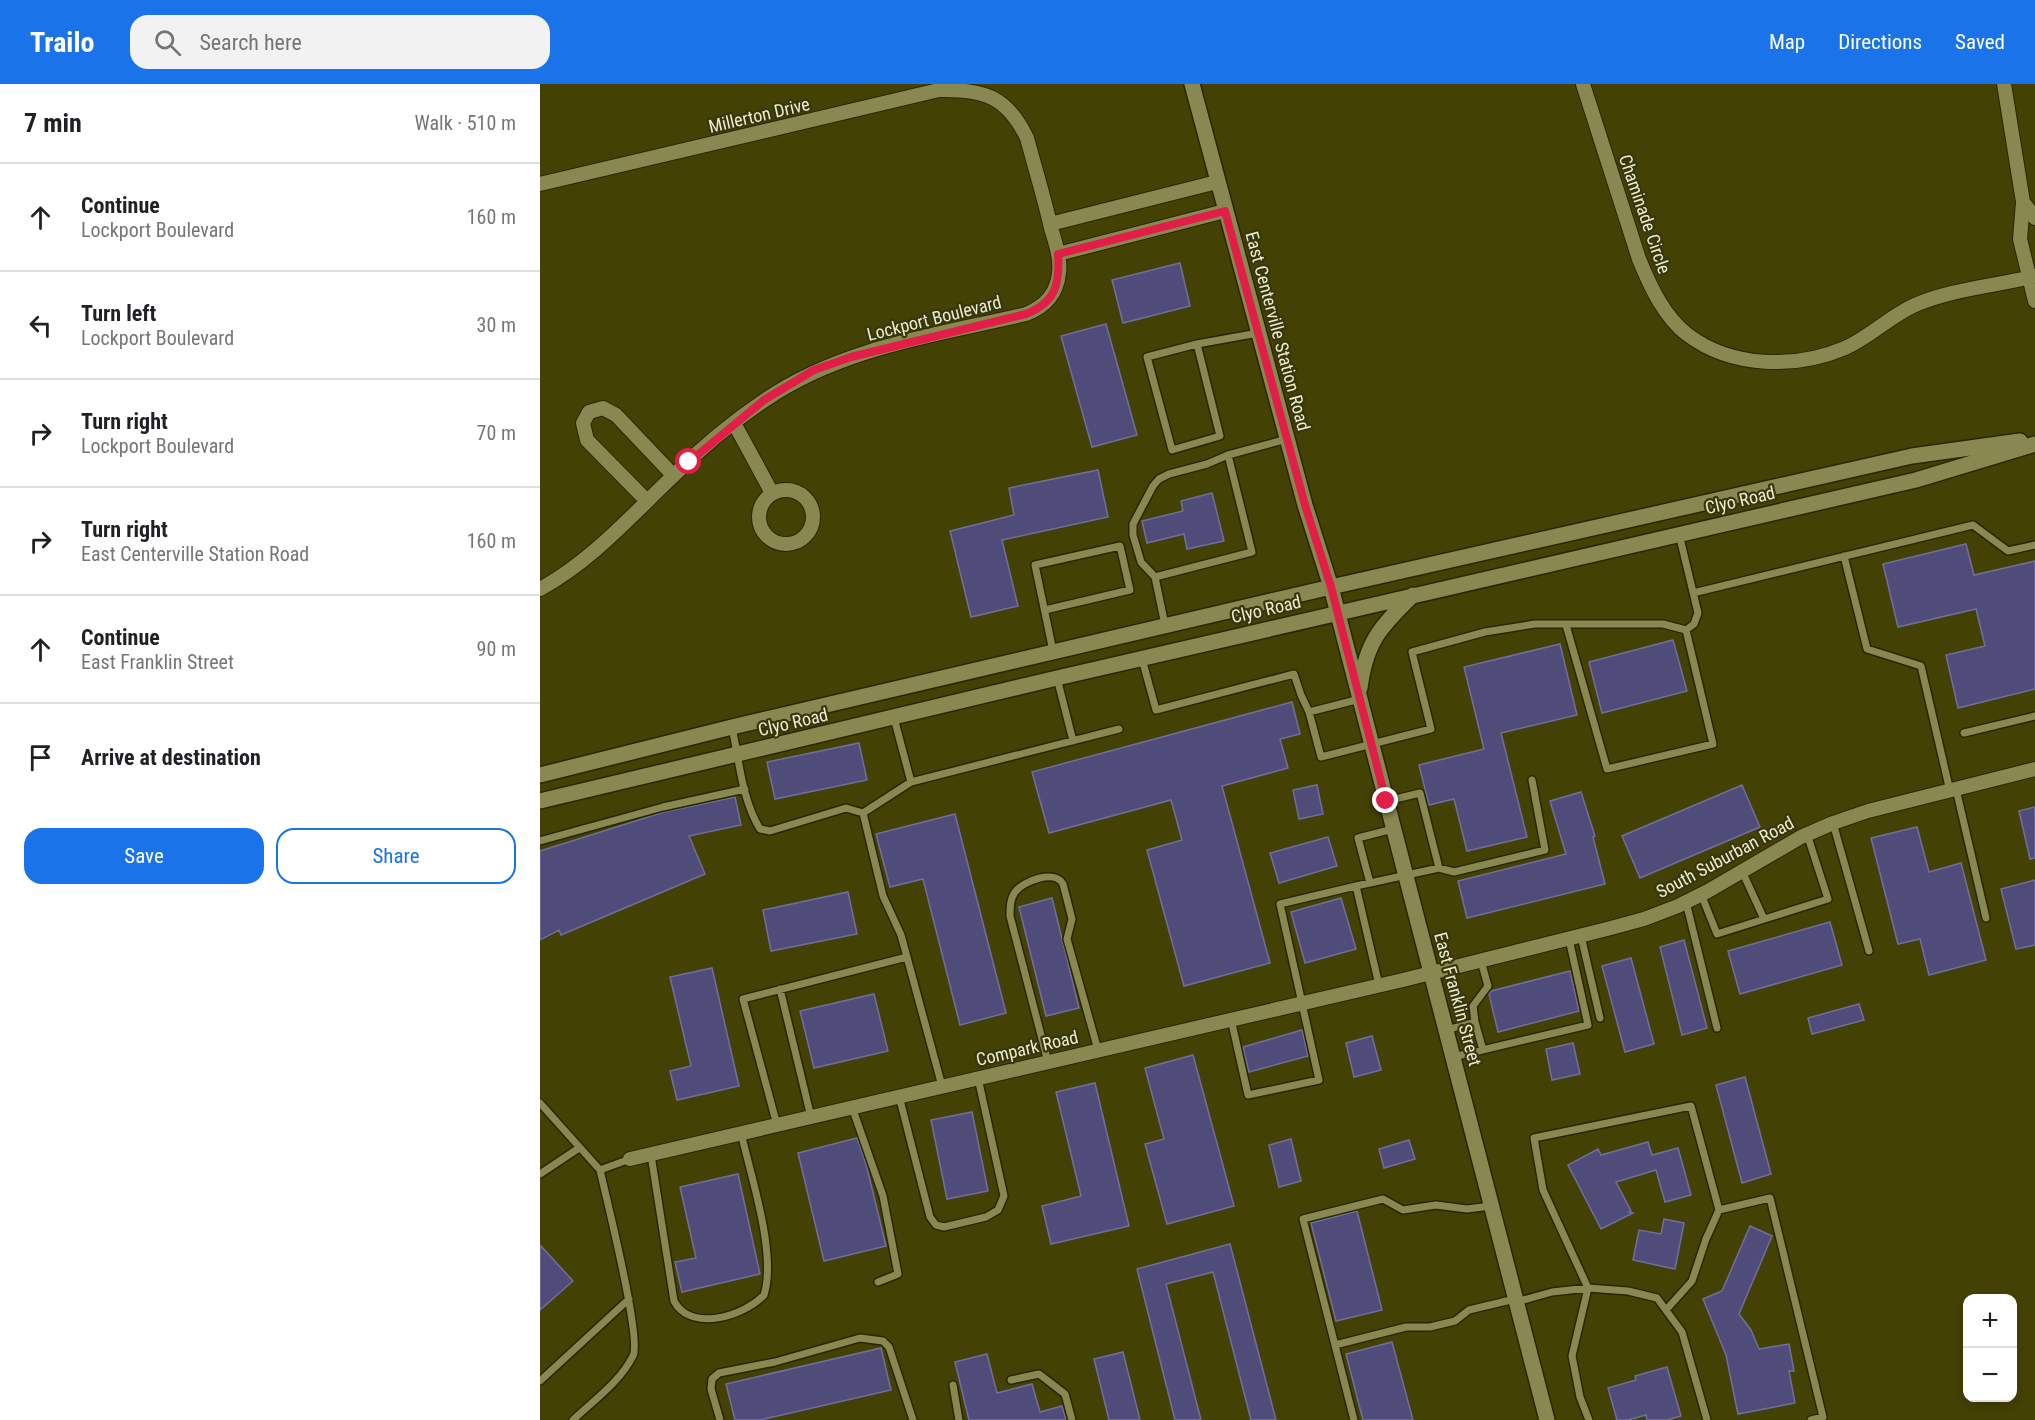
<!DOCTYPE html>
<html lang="en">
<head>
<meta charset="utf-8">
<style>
	body { margin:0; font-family:"Roboto Condensed",sans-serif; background:#f2f2f2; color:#202124 }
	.controls { position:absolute; right:18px; bottom:18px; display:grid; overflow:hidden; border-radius:12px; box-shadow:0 3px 9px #0003 }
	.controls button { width:54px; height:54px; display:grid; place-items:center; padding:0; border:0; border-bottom:2px solid #e0e0e0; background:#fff; color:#202124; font:30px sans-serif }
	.stop { position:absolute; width:18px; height:18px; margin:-14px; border:4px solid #e11d48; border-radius:50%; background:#fff }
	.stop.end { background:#e11d48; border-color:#fff; box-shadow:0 2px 6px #0008 }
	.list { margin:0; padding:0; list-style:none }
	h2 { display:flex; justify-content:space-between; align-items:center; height:78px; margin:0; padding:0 24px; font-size:26px }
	h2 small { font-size:20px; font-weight:400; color:#757577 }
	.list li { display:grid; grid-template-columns:39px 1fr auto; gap:18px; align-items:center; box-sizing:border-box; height:108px; padding:0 24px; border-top:2px solid #e0e0e0 }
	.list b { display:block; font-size:22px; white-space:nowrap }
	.list p { margin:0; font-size:20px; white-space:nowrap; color:#757577 }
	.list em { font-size:20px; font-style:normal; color:#757577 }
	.actions { display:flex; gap:12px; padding:18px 24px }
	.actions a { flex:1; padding:14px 0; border:2px solid #1a73e8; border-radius:18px; text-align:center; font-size:21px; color:#1a73e8 }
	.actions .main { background:#1a73e8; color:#fff }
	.icon { flex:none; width:33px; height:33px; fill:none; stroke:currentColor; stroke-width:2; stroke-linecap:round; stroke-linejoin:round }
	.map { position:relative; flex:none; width:1495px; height:1336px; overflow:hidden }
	header { display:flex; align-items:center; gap:36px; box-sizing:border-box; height:84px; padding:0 30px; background:#1a73e8; color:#fff }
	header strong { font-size:28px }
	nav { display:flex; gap:33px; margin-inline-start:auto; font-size:21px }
	.search { width:420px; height:54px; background:#f2f2f2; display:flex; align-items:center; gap:15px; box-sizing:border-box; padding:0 21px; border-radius:18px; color:#757577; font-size:22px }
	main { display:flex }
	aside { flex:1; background:#fff }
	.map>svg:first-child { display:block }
</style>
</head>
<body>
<header>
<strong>Trailo</strong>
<div class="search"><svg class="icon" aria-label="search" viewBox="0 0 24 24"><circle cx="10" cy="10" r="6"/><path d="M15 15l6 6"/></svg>Search here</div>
<nav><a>Map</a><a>Directions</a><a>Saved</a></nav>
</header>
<main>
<aside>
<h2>7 min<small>Walk · 510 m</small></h2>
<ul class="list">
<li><svg class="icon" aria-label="ahead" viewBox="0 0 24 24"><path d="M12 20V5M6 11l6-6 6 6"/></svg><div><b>Continue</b><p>Lockport Boulevard</p></div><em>160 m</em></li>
<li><svg class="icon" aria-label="left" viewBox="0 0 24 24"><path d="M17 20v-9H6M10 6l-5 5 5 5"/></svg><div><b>Turn left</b><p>Lockport Boulevard</p></div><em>30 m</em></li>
<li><svg class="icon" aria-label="right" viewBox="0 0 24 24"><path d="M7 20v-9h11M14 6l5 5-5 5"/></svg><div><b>Turn right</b><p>Lockport Boulevard</p></div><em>70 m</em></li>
<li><svg class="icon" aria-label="right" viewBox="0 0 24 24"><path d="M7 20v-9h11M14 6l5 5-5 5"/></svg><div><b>Turn right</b><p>East Centerville Station Road</p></div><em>160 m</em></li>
<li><svg class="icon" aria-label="ahead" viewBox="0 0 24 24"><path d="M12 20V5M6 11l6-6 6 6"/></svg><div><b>Continue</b><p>East Franklin Street</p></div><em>90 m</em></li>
<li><svg class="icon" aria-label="arrive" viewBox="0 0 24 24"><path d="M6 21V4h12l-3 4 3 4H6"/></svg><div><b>Arrive at destination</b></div></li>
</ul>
<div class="actions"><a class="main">Save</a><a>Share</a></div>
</aside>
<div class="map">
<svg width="1495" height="1336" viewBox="0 0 1495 1336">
	<rect width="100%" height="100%" fill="#444105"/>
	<path fill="#504c7a" stroke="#716e9f" stroke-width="1.5" d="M640,179L650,222L583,239L572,196Z
		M566,240L597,351L552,363L521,252Z
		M558,386L568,433L462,456L478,522L431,533L410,447L474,431L469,404Z
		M672,409L684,457L647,465L644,450L607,459L602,437L643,427L641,417Z
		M1426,460L1434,491L1495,477V605L1418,624L1406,571L1445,562L1436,525L1358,543L1343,480Z
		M1133,556L1147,607L1062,629L1049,578Z
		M1020,560L1037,631L961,649L987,753L927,767L914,715L889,721L879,681L944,665L924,583Z
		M752,618L760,650L740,655L748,684L682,702L730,879L644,902L607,766L642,756L631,716L509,749L492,688Z
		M319,659L327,696L235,715L227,678Z
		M777,701L783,730L759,735L753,706Z
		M1202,701L1220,743L1100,794L1082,752Z
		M1041,708L1055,752L1053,753L1065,800L927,834L918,797L1026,770L1010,717Z
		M195,713L201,741L149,752L165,790L21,851L19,846L0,856V767L124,728Z
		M1495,723V774L1490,775L1479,727Z
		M415,730L466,929L420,941L383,795L350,803L336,750Z
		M1377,743L1389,788L1421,779L1446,876L1389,891L1380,855L1358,860L1331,754Z
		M788,753L797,782L739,799L730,769Z
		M1495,796V861L1476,865L1461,805Z
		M308,808L317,850L231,867L223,826Z
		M512,814L539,924L506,932L479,823Z
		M801,814L816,865L765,879L751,828Z
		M1290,838L1302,881L1200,910L1188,867Z
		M1144,856L1167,944L1142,951L1120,863Z
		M1091,874L1114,960L1085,968L1062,882Z
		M172,884L199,1002L137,1016L130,987L151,982L130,893Z
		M1030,887L1039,927L958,948L949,910L951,907Z
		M334,910L348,967L274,984L260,927Z
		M1319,920L1324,936L1272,950L1268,934Z
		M762,946L768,972L709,988L703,963Z
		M832,952L841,986L814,993L806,959Z
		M1033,959L1040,990L1012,996L1006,965Z
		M653,971L694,1122L627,1140L605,1060L624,1055L605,984Z
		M1205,993L1231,1090L1202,1099L1176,1001Z
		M555,999L589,1142L511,1160L502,1122L541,1112L516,1008Z
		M432,1028L448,1107L407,1115L391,1036Z
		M317,1054L326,1080L346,1162L284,1177L258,1069Z
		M751,1055L761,1097L739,1103L729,1061Z
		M869,1056L875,1075L844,1084L839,1065Z
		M1108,1058L1112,1071L1138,1064L1151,1111L1125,1118L1116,1086L1076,1098L1091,1127L1089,1128L1093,1129L1061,1145L1028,1081L1058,1065L1061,1071Z
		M198,1090L220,1190L142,1208L135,1178L156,1174L140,1103Z
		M817,1127L842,1226L796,1237L771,1139Z
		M1124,1135L1144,1139L1135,1185L1093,1176L1099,1146L1121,1150Z
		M1210,1142L1232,1152L1199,1230L1211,1246L1219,1265L1249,1260L1254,1287H1249L1255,1319L1198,1330L1186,1271L1163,1215L1182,1207Z
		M690,1160L736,1336H711L673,1188L626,1200L661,1336H635L597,1185Z
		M0,1161L33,1197L0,1226Z
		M852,1258L873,1336H823L806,1270Z
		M341,1264L351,1306L220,1336H195L186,1300Z
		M583,1268L600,1336H569L554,1275Z
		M447,1270L457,1309L492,1300L500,1328L522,1322L526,1336H429L415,1278Z
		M1127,1283L1141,1332L1127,1336H1107L1106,1331L1088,1336H1077L1068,1304L1096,1296L1095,1292Z"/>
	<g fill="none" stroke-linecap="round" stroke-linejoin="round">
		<defs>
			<path id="lane" d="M657,260L680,352L632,366L607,273L657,260L718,249
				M1304,472L1327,565L1381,582L1410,707
				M615,493L601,478L593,451V440L613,402L619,395L629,390L667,380L688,371
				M1153,509L1433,441L1468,467L1495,461
				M505,526L590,506L580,462L495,481L513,567
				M625,541L615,493L712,468L688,371L747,355
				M1026,541L1067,685L1173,660L1146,546
				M602,575L616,626L754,590L761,611L769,628
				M517,594L533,657
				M820,615L769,628L781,673L891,645L872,568L945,548L995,540H1123L1146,546L1154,540L1158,529L1139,450
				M354,634L371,698L323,729L343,812L361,851L402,1002
				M192,643C199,676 202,716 220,745L230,747L306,724L323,729
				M1424,649L1495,632
				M371,698L579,645
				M1416,705L1446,834
				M847,717L880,709L899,784
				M1293,739L1329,867
				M0,757L123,723L205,705
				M1202,787L1224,835
				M830,799L818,754L853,745
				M1161,810L1177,850L1288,815L1267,750
				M1146,818L1177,944
				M1041,852L1060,934
				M839,901L816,802L899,784L914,788L1005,766L992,696
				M240,905L271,1033
				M691,935L708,1011L779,996L740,820L816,802
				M935,938L943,966
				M906,946L935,938L933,922L948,902L941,877
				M913,973L1048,941L1029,855
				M508,978L470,832C470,824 470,815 475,808C483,797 515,785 523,800L532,835L527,855L558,966
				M359,1012L390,1133L396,1141L404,1143L446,1133L458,1126L464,1112L438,994
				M0,1019L60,1086
				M312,1023L343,1112L358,1190L338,1198
				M237,1041L203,915L367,873
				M111,1071L134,1217C151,1249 204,1232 224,1211C237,1171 211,1092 201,1049
				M0,1090L39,1064
				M1179,1126L1230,1114L1283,1333L1271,1336
				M976,1218L1012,1208L1048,1204L1088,1207L1117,1214L1142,1248L1167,1336
				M795,1261L866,1243H890L915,1237L929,1226L975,1215
				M471,1296L499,1290L525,1310L532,1336
				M0,1297L89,1215
				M413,1301L419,1336
				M33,1336C53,1317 80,1298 93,1272C102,1255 66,1113 60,1086L90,1075
				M180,1336L171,1305L172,1295L179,1289L235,1278L320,1254L343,1257L349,1263L373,1336
				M814,1336L763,1135L843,1115L863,1126L896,1121L927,1125L951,1122
				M1049,1336L1040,1313L1032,1272L1048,1204L1003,1106L994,1054L1151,1022L1179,1126L1166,1155L1152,1197L1126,1226"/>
			<path id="street" d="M1043,0L1099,175C1110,202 1124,233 1148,251C1192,284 1256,285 1305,264C1330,253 1350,232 1375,221C1412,205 1456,202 1495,192
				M1464,0L1483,118L1480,155L1495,217
				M0,100L399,6C443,5 467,12 487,54C495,84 504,113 511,144C515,158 521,174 519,189C517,210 504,223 486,230C398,251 302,263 225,316C192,338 159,366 131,394C89,434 51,477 0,505
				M1483,118L1495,134
				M510,140L677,98
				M518,170L685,127
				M194,339L232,409
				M219 433a27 27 0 1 1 54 0a27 27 0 1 1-54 0Z
				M107,417L47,356L43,339L49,328L63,324L76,331L133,391
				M90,1075L863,896L1067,845L1104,835L1138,822L1168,807L1261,753L1293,739L1328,727L1495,685"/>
			<path id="secondary" d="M652,0L765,421L791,503L1007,1336
				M820,604C826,558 840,543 873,511
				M0,691L192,643L791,503L1372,372L1480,357
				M0,717L517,594L1376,396L1495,360"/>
		</defs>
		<use href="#lane" stroke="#292700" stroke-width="10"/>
		<use href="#street" stroke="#292700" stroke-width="16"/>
		<use href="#secondary" stroke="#292700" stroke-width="18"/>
		<use href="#lane" stroke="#8a8851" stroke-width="7"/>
		<use href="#street" stroke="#8a8851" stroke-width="14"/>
		<use href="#secondary" stroke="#8a8851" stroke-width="15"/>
	</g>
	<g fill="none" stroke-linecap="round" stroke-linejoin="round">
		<path stroke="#e11d48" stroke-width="8" d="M149,378L224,316L274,286L311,273L486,230C516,218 520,200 518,170L685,127L765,421L791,503L846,717"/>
	</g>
	<g text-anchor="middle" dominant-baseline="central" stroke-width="4.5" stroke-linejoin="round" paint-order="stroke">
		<g font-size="18" fill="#ececcf" stroke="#38370c">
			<text transform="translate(219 31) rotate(-13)">Millerton Drive</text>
			<text transform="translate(1105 130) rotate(71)">Chaminade Circle</text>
			<text transform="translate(394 234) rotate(-14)">Lockport Boulevard</text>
			<text transform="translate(738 247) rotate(75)">East Centerville Station Road</text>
			<text transform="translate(1200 416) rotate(-13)">Clyo Road</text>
			<text transform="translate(726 525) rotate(-13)">Clyo Road</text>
			<text transform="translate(253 638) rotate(-13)">Clyo Road</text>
			<text transform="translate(1185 773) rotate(-28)">South Suburban Road</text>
			<text transform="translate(918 915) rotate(75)">East Franklin Street</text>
			<text transform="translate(487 964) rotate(-13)">Compark Road</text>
		</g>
	</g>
</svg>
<div class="controls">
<button>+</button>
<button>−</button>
</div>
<div class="stop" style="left:149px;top:378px"></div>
<div class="stop end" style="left:846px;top:717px"></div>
</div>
</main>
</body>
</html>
